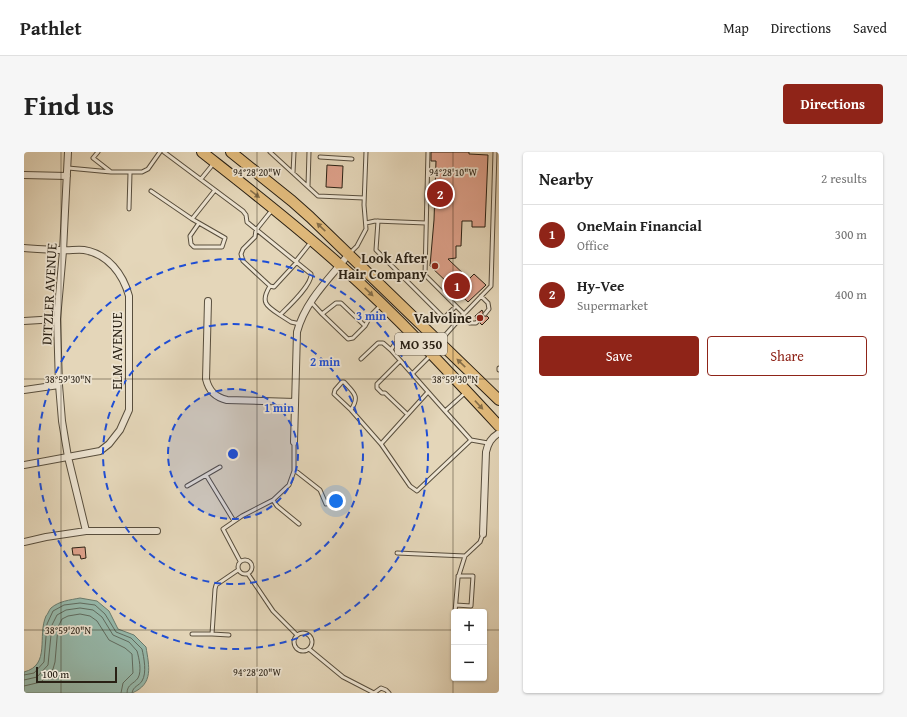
<!DOCTYPE html>
<html lang="en">
<head>
<meta charset="utf-8">
<style>
	body { margin:0; font-family:"Gentium Book Plus",serif; background:#f6f6f6; color:#222 }
	.controls { position:absolute; right:12px; bottom:12px; display:grid; overflow:hidden; border-radius:4px; box-shadow:0 1px 3px #0004 }
	.controls button { width:36px; height:36px; display:grid; place-items:center; padding:0; border:0; border-bottom:1px solid #e0e0e0; background:#fff; color:#222; font:20px sans-serif }
	.scale { position:absolute; left:12px; bottom:10px; width:81px; box-sizing:border-box; padding-left:4px; border:2px solid #292014; border-top:0; font-size:11px; line-height:14px; white-space:nowrap; color:#292014; -webkit-text-stroke:3px #ede4d2; paint-order:stroke }
	.you { position:absolute; left:312px; top:349px; width:14px; height:14px; margin:-10px; border:3px solid #fff; border-radius:50%; background:#1a73e8; box-shadow:0 0 0 6px #1a73e833 }
	.badge { display:grid; place-items:center; width:26px; height:26px; border-radius:50%; background:#8f2418; color:#fff; font-size:13px; font-weight:700 }
	.pin { position:absolute; translate:-50% -50%; border:2px solid #fff; box-shadow:0 1px 4px #0006 }
	.list { margin:0; padding:0; list-style:none }
	h2 { display:flex; justify-content:space-between; align-items:center; height:52px; margin:0; padding:0 16px; font-size:17px }
	h2 small { font-size:13px; font-weight:400; color:#767676 }
	.list li { display:grid; grid-template-columns:26px 1fr auto; gap:12px; align-items:center; box-sizing:border-box; height:60px; padding:0 16px; border-top:1px solid #e0e0e0 }
	.list b { display:block; font-size:15px; white-space:nowrap }
	.list p { margin:0; font-size:13px; white-space:nowrap; color:#767676 }
	.list em { font-size:13px; font-style:normal; color:#767676 }
	.actions { display:flex; gap:8px; padding:12px 16px }
	.actions a { flex:1; padding:9px 0; border:1px solid #8f2418; border-radius:4px; text-align:center; font-size:14px; color:#8f2418 }
	.actions .main { background:#8f2418; color:#fff }
	.map { position:relative; flex:none; width:475px; height:541px; overflow:hidden; border-radius:4px }
	header { display:flex; align-items:center; gap:24px; box-sizing:border-box; height:56px; padding:0 20px; background:#fff; border-bottom:1px solid #e0e0e0 }
	header strong { font-size:19px }
	nav { display:flex; gap:22px; margin-inline-start:auto; font-size:14px }
	.intro { display:flex; align-items:center; justify-content:space-between; box-sizing:border-box; height:96px; padding:0 24px }
	h1 { margin:0; font-size:28px }
	.button { padding:10px 18px; border-radius:4px; background:#8f2418; color:#fff; font-size:14px; font-weight:700 }
	main { display:flex; gap:24px; padding:0 24px }
	aside { flex:1; background:#fff; border-radius:4px; box-shadow:0 1px 3px #0004 }
	.map>svg:first-child { display:block }
</style>
</head>
<body>
<header>
<strong>Pathlet</strong>
<nav><a>Map</a><a>Directions</a><a>Saved</a></nav>
</header>
<div class="intro"><h1>Find us</h1><a class="button">Directions</a></div>
<main>
<div class="map">
<svg width="475" height="541" viewBox="0 0 475 541">
	<rect width="100%" height="100%" fill="#e4d6b9"/>
	<filter id="stains"><feTurbulence type="fractalNoise" baseFrequency=".005" numOctaves="4"/><feColorMatrix values="0 0 0 0 .2 0 0 0 0 .09 0 0 0 0 .02 0 0 0 .5 -.17"/></filter>
	<radialGradient id="worn" r=".72"><stop offset=".6" stop-color="#630" stop-opacity="0"/><stop offset="1" stop-color="#630" stop-opacity=".3"/></radialGradient>
	<path fill="#96b9ab" stroke="#6a7c6f" d="M56,446L73,449L85,459L94,477L110,483L122,495C125,514 130,532 108,541H0V520C27,513 13,484 22,464C24,462 25,458 27,456C35,449 46,448 56,446Z"/>
	<g fill="none" stroke-linecap="round" stroke-linejoin="round">
		<path stroke="#606c60" stroke-width="1" d="M0,523L10,521L20,510L23,472L29,459L40,453L56,451L71,453L81,462L92,480L107,486L118,497C120,506 123,521 118,529C115,534 109,534 108,541
			M0,528L13,525L24,513L28,473L33,463L42,458L56,456L69,458L78,465L89,483L105,490L113,499C115,506 118,519 114,526C110,532 103,532 103,541
			M0,534L17,530L29,517L31,510L34,475L38,467L44,464L56,462L66,464L73,469L85,488L101,496L108,502L109,521L99,531L97,541"/>
	</g>
	<path fill="#dfa28c" stroke="#292014" d="M407,0H445V2L464,3L461,75H448V69H438L437,94H432V106L424,107L445,127L450,122L462,133L444,150L406,114L410,68L412,9H407Z
		M303,13L319,14L318,36L302,35Z
		M458,158L459,160V164H463L465,166L458,173L456,171V167H452L451,164Z
		M61,395L62,406L57,407L56,403H49L48,396Z"/>
	<g fill="none" stroke-linecap="round" stroke-linejoin="round">
		<defs>
			<path id="service" d="M140,0L219,59L222,63L223,70L287,122C288,133 264,155 256,163L267,170L276,172
				M246,0L294,44L340,46
				M404,0L401,123L440,162L416,189
				M296,5L328,7
				M44,16L87,20L69,6L74,0
				M87,20H118L124,17L136,0
				M269,21L270,0
				M177,27L190,11
				M284,34L285,0
				M127,39L168,67L191,38
				M105,57L106,21
				M248,58L232,78L231,85L219,97L217,102L219,109L246,134C236,150 242,154 256,163
				M168,67L201,86L198,95H170L167,92L166,84L175,71
				M354,69L352,98L420,166L432,154
				M342,71L351,69L402,71
				M326,101L333,94L342,77L340,53L342,0
				M272,109L287,90
				M246,134L250,135L273,110
				M457,144L464,151L465,157L461,162
				M287,150L298,162L312,151H317L341,174L347,163L356,154
				M298,162L324,187L329,186L341,174
				M440,162L467,134L471,0
				M438,164L446,171H452L454,169
				M383,181L370,193L367,198L421,259L441,241
				M337,207L354,191H359L367,198
				M376,209L353,232V236L358,241H361L383,262
				M475,216V218
				M388,222L406,204
				M404,240L357,292L386,334L393,339L447,288
				M327,258L310,242L311,238L318,230H320C330,241 336,244 327,258L357,292
				M421,259L447,288L464,291
				M270,319L273,320L296,338L302,352
				M182,323L210,369
				M163,334L196,315
				M249,348L253,354L275,372
				M373,401L441,404L456,390L459,382
				M214 415a7 7 0 1 1 14 0a7 7 0 1 1-14 0Z
				M216,409L199,377L218,364L249,348L265,333L270,319V290
				M224,422L249,459L273,483
				M432,453L447,454L449,424H434
				M431,460L434,426L441,404
				M270 490a9 9 0 1 1 18 0a9 9 0 1 1-18 0Z
				M168,482H188L191,437L192,433L214,418
				M188,482L205,483
				M285,497L319,525L350,541
				M350,541L357,536L362,538L365,541"/>
			<path id="minor" d="M44,0L39,99L33,167L35,233L38,269L44,305L62,379
				M0,23L43,24
				M0,96C13,97 25,98 38,98C45,99 52,97 60,98C84,102 99,122 105,144V258L96,278L85,292L76,299L0,313
				M184,149L182,227C185,239 191,245 203,248L271,250
				M0,169L33,167
				M0,238L35,233
				M270,290L273,180C281,149 306,126 325,102
				M459,382L462,300C464,291 467,286 475,281
				M0,390L22,385L62,379H133"/>
			<path id="trunk" d="M178,0C225,37 273,74 317,114C373,164 424,219 475,274
				M207,0L268,49L286,65L475,248"/>
		</defs>
		<use href="#service" stroke="#584e3d" stroke-width="5"/>
		<use href="#minor" stroke="#584e3d" stroke-width="8"/>
		<use href="#trunk" stroke="#292014" stroke-width="12"/>
		<use href="#service" stroke="#ede4d2" stroke-width="3"/>
		<use href="#minor" stroke="#ede4d2" stroke-width="6"/>
		<use href="#trunk" stroke="#e2bb7c" stroke-width="10"/>
	</g>
	<defs><path id="oneway-solid" d="M-6-.8H1V-3.2L6.5 0L1 3.2V.8H-6Z"/></defs>
	<g fill="#866e48">
		<use href="#oneway-solid" transform="translate(231 42) rotate(38)"/>
		<use href="#oneway-solid" transform="translate(297 75) rotate(-136)"/>
		<use href="#oneway-solid" transform="translate(345 140) rotate(44)"/>
		<use href="#oneway-solid" transform="translate(437 211) rotate(-136)"/>
		<use href="#oneway-solid" transform="translate(455 253) rotate(47)"/>
	</g>
	<path fill="none" stroke="#292014" stroke-width="1" stroke-opacity="0.45" d="M37,0V541M233,0V541M429,0V541M0,227H475M0,478H430M460,478H475"/>
	<circle cx="209" cy="302" r="65" fill="#1d4ed8" fill-opacity=".12"/>
	<g fill="none" stroke="#1d4ed8" stroke-width="2" stroke-dasharray="7 5">
		<circle cx="209" cy="302" r="65"/>
		<circle cx="209" cy="302" r="130"/>
		<circle cx="209" cy="302" r="195"/>
	</g>
	<g fill="#8f2418" stroke="#ede4d2" stroke-width="1.5">
		<circle cx="411" cy="114" r="4"/>
		<circle cx="456" cy="166" r="4"/>
	</g>
	<g text-anchor="middle" dominant-baseline="central" stroke-width="3.5" stroke-linejoin="round" paint-order="stroke">
		<rect fill="#ede4d2" stroke="#645b4d" stroke-width="1" x="371" y="181" width="52" height="22" rx="3"/>
		<g font-size="13" font-weight="bold" fill="#292014">
			<text x="397" y="192">MO 350</text>
		</g>
		<g font-size="14" font-weight="bold" fill="#292014" stroke="#ede4d2" text-anchor="end">
			<text x="403" y="106">Look After<tspan x="403" dy="16">Hair Company</tspan></text>
			<text x="448" y="166">Valvoline</text>
		</g>
		<g font-size="14" fill="#292014" stroke="#ede4d2">
			<text transform="translate(25 142) rotate(-87)">DITZLER AVENUE</text>
			<text transform="translate(93 199) rotate(-90)">ELM AVENUE</text>
		</g>
	</g>
	<g font-size="10" text-anchor="middle" fill="#292014" stroke="#ede4d2" stroke-width="3.5" stroke-linejoin="round" paint-order="stroke">
		<text x="233" y="24">94°28'20"W</text>
		<text x="429" y="24">94°28'10"W</text>
		<text x="44" y="231">38°59'30"N</text>
		<text x="431" y="231">38°59'30"N</text>
		<text x="44" y="482">38°59'20"N</text>
		<text x="233" y="524">94°28'20"W</text>
	</g>
	<circle cx="209" cy="302" r="6" fill="#1d4ed8" stroke="#ede4d2" stroke-width="2"/>
	<g font-size="12" text-anchor="middle" font-weight="bold" fill="#1d4ed8" stroke="#ede4d2" stroke-width="3.5" stroke-linejoin="round" paint-order="stroke">
		<text x="347" y="168">3 min</text>
		<text x="301" y="214">2 min</text>
		<text x="255" y="260">1 min</text>
	</g>
	<rect width="100%" height="100%" filter="url(#stains)"/>
	<rect width="100%" height="100%" fill="url(#worn)"/>
</svg>
<div class="controls">
<button>+</button>
<button>−</button>
</div>
<div class="scale">100 m</div>
<div class="you"></div>
<div class="pin badge" style="left:433px;top:134px">1</div>
<div class="pin badge" style="left:416px;top:42px">2</div>
</div>
<aside>
<h2>Nearby<small>2 results</small></h2>
<ul class="list">
<li><span class="badge">1</span><div><b>OneMain Financial</b><p>Office</p></div><em>300 m</em></li>
<li><span class="badge">2</span><div><b>Hy-Vee</b><p>Supermarket</p></div><em>400 m</em></li>
</ul>
<div class="actions"><a class="main">Save</a><a>Share</a></div>
</aside>
</main>
</body>
</html>
